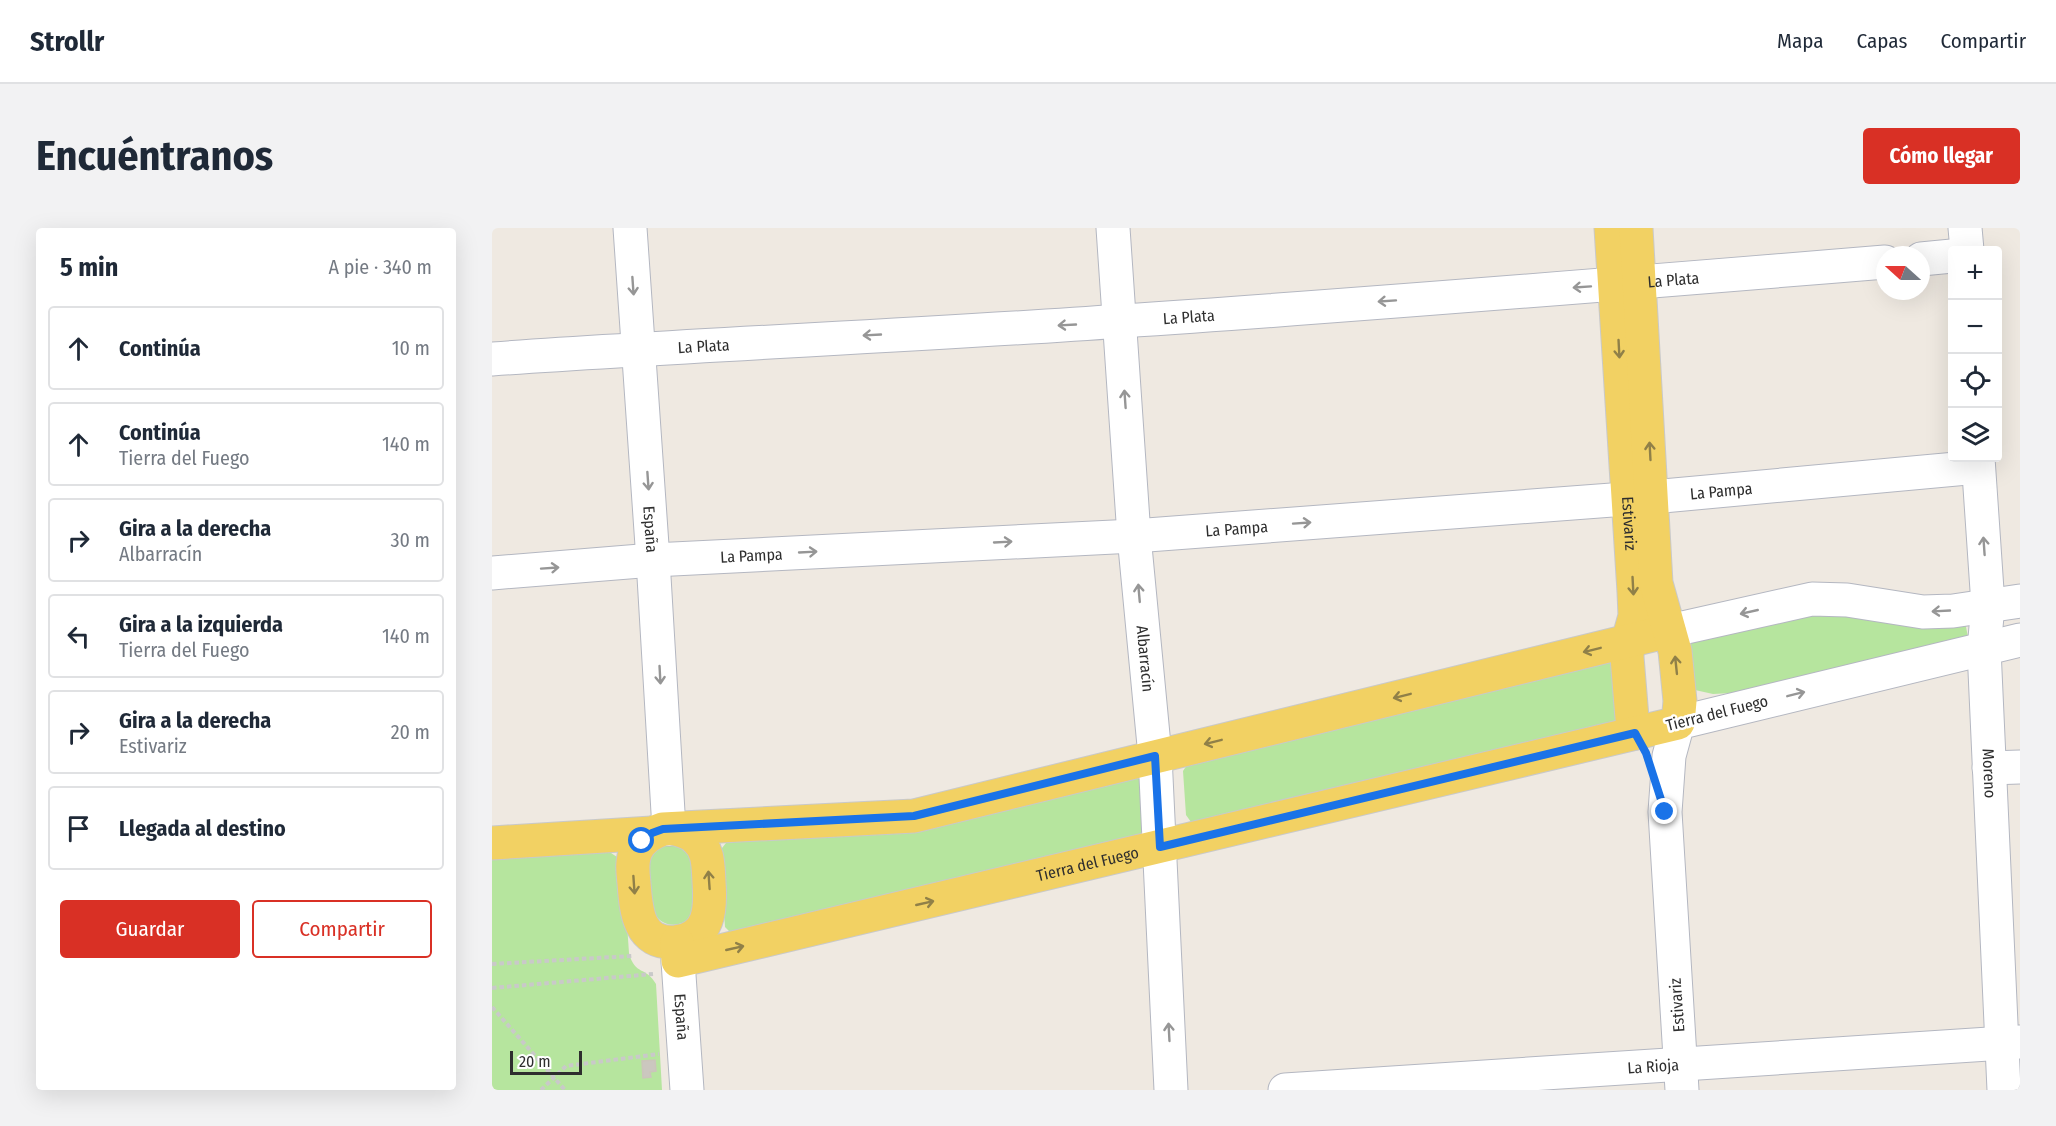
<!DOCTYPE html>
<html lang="es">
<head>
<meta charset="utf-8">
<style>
	body { margin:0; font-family:"Fira Sans Condensed",sans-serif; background:#f2f2f3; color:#1f2937 }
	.controls { position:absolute; right:18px; top:18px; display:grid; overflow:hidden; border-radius:6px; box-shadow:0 6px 24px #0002 }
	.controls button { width:54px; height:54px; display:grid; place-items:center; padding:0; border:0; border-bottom:2px solid #e0e1e3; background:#fff; color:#1f2937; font:30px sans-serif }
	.compass { position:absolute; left:1384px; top:18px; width:54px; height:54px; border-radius:50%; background:#fff; box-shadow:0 6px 24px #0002; rotate:291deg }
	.scale { position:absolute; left:18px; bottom:15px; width:72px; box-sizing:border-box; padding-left:6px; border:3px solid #2e2e2e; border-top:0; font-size:16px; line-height:21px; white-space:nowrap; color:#2e2e2e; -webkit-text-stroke:4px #fff; paint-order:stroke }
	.stop { position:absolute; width:18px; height:18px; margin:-14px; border:4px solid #1a73e8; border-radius:50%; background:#fff }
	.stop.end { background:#1a73e8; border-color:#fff; box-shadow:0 2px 6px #0008 }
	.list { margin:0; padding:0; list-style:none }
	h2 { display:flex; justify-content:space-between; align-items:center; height:78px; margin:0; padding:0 24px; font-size:26px }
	h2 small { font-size:20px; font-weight:400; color:#747a83 }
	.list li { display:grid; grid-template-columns:39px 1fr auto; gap:18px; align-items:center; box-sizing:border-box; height:84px; margin:0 12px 12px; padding:0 12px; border:2px solid #e0e1e3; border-radius:6px }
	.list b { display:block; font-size:22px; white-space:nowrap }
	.list p { margin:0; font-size:20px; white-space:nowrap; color:#747a83 }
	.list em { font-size:20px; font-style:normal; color:#747a83 }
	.actions { display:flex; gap:12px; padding:18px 24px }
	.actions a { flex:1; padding:14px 0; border:2px solid #d93025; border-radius:6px; text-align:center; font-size:21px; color:#d93025 }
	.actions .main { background:#d93025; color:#fff }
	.icon { flex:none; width:33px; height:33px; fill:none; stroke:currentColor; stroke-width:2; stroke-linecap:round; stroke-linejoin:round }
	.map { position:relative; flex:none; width:1528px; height:862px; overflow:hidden; border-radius:6px }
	header { display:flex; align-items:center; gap:36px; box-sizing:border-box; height:84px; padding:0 30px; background:#fff; border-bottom:2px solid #e0e1e3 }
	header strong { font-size:28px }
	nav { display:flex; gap:33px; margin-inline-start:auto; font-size:21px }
	.intro { display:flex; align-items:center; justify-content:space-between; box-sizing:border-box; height:144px; padding:0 36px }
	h1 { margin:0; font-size:42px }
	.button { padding:15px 27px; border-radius:6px; background:#d93025; color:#fff; font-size:21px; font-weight:700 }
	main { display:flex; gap:36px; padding:0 36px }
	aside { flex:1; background:#fff; border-radius:6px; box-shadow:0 6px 24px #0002 }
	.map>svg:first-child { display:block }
</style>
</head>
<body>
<header>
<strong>Strollr</strong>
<nav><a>Mapa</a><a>Capas</a><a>Compartir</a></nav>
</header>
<div class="intro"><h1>Encuéntranos</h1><a class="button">Cómo llegar</a></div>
<main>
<aside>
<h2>5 min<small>A pie · 340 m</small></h2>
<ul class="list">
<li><svg class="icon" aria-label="ahead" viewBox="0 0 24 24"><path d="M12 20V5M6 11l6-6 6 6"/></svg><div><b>Continúa</b></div><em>10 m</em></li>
<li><svg class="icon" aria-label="ahead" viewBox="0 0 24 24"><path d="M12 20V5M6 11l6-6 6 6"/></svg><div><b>Continúa</b><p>Tierra del Fuego</p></div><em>140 m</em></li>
<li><svg class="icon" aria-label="right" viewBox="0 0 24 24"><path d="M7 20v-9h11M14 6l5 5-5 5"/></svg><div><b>Gira a la derecha</b><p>Albarracín</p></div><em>30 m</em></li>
<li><svg class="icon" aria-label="left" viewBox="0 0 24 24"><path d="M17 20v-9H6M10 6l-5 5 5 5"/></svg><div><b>Gira a la izquierda</b><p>Tierra del Fuego</p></div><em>140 m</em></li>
<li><svg class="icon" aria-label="right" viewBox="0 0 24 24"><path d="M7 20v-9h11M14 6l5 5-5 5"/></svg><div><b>Gira a la derecha</b><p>Estivariz</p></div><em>20 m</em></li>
<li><svg class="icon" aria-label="arrive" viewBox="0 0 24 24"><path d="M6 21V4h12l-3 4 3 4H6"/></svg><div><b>Llegada al destino</b></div></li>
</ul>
<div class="actions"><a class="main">Guardar</a><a>Compartir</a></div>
</aside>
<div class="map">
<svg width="1528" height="862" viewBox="0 0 1528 862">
	<rect width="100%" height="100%" fill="#efe9e1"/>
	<path fill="#b6e59e" d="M1306,386L1473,394L1476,409L1258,464L1221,466L1203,462L1193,416Z
		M1100,434L1120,435L1129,491L1116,500L699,594L694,587L691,543L697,534Z
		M639,548L655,551L659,605L238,704L233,699L228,629L230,620L234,615Z
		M178,616C185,617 190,618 195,623C206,634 205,677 200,690C186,700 167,700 161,681C159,674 159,664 159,657C158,646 155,634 162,625C166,619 171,617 178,616Z
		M116,623L128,631L131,639L137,725C143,748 154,738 164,756L170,862H0V629Z"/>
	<path fill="#cbc7bf" stroke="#cbc5ba" stroke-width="1.5" d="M163,832L164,843L158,844L159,849L151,850L150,833Z"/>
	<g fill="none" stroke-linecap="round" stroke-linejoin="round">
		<defs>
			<g id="minor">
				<path id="s1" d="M138,0L161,332L177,601"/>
				<path id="s2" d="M621,0L642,308L663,528L679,862"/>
				<path d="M1473,0L1475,22"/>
				<path d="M1429,31L1460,28"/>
				<path id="s3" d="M0,131C210,116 420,108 630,93C885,76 1139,55 1393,34"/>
				<path id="s4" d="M1486,230L1496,377L1492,421L1512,862"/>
				<path id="s5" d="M0,345L161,332L642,308L1160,269L1486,239"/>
				<path d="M1177,403L1320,371L1355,372L1431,384L1461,383L1528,373"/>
				<path d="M1497,540L1528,539"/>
				<path id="s6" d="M186,733L195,862"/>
				<path id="s7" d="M793,862L1528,814"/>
				<path d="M1190,862L1173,584L1177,528L1186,495L1528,412"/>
			</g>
			<g id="major">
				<path id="s8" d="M1119,0L1142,364L1143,388L1136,413L1135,429L1140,490L1143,505"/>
				<path d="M184,601C191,603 199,605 204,611C217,622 216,638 217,654C219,681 218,710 184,714C146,717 144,682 142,655C141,645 139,634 144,623C149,611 159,605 171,601L422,588L1177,403"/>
				<path d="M0,615L160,605"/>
				<path id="s9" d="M185,714L186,733L1186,495L1188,473L1183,423L1164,355L1144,0"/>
			</g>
		</defs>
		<use href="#minor" stroke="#b4b7c1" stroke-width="35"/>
		<use href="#major" stroke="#c9c9c9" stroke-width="35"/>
		<path stroke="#c9c9c9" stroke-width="4" stroke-dasharray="4.5 3" stroke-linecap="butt" d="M0,736L140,728
			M0,760L161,746
			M0,779L73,862
			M49,862L74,838L167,826"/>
		<use href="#minor" stroke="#fff" stroke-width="33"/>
		<use href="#major" stroke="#f2d163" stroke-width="33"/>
	</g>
	<defs><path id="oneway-shaft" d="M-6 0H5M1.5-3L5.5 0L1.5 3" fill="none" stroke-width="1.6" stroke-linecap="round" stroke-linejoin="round" transform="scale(1.5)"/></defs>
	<g stroke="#969696">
		<use href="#oneway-shaft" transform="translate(141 58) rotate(86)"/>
		<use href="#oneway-shaft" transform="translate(1090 59) rotate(176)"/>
		<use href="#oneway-shaft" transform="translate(895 73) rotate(176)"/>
		<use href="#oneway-shaft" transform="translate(575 97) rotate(177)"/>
		<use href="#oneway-shaft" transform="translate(380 107) rotate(177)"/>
		<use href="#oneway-shaft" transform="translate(633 171) rotate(-94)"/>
		<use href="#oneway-shaft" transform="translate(156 253) rotate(86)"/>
		<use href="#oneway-shaft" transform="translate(810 295) rotate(-4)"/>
		<use href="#oneway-shaft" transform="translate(511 314) rotate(-3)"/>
		<use href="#oneway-shaft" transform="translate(1492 318) rotate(-94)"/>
		<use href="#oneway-shaft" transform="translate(316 324) rotate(-3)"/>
		<use href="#oneway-shaft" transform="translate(58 340) rotate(-4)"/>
		<use href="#oneway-shaft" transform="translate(647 365) rotate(-95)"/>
		<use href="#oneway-shaft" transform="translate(1449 383) rotate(177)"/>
		<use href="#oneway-shaft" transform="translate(1257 384) rotate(167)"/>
		<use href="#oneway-shaft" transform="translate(168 447) rotate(87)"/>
		<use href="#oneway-shaft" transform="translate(1304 466) rotate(-14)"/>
		<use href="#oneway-shaft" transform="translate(677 804) rotate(-93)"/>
	</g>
	<g stroke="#908048">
		<use href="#oneway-shaft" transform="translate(1127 121) rotate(87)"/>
		<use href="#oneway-shaft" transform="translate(1158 223) rotate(-93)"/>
		<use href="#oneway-shaft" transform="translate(1141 358) rotate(87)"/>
		<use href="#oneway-shaft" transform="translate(1100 422) rotate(166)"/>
		<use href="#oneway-shaft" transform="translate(1184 437) rotate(-96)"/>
		<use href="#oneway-shaft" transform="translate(910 468) rotate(166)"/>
		<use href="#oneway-shaft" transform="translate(721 514) rotate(166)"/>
		<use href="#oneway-shaft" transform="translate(217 652) rotate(-94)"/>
		<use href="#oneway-shaft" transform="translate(142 657) rotate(86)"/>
		<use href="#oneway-shaft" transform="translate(433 675) rotate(-13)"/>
		<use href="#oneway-shaft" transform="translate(243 720) rotate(-13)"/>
	</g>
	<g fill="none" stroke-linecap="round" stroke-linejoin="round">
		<path stroke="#1a73e8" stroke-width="8" d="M150,613L160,605L171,601L422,588L663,528L668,619L1143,505L1154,525L1173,584"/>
	</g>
	<g text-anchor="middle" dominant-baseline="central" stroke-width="5" stroke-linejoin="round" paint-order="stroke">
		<g font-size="16" fill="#2e2e2e" stroke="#fff">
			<text stroke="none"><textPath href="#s3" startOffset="1184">La Plata</textPath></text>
			<text stroke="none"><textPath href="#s3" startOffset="698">La Plata</textPath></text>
			<text stroke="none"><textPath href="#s3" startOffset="212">La Plata</textPath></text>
			<text stroke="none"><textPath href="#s5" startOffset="1232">La Pampa</textPath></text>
			<text stroke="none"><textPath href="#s8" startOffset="296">Estivariz</textPath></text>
			<text stroke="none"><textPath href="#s1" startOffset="302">España</textPath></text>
			<text stroke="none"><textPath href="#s5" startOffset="746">La Pampa</textPath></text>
			<text stroke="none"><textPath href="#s5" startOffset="260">La Pampa</textPath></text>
			<text stroke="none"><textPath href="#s2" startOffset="432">Albarracín</textPath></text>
			<text transform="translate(1225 485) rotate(-14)">Tierra del Fuego</text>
			<text stroke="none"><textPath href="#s4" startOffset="316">Moreno</textPath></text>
			<text stroke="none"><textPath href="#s9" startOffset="440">Tierra del Fuego</textPath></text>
			<text transform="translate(1185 777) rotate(-94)">Estivariz</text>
			<text stroke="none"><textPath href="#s6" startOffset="56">España</textPath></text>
			<text stroke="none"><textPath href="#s7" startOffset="369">La Rioja</textPath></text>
		</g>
	</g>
</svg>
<div class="controls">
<button>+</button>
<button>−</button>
<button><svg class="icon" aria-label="locate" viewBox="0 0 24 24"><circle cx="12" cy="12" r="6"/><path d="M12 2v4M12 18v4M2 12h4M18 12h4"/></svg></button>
<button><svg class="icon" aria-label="layers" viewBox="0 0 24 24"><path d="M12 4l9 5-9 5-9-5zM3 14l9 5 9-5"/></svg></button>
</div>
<svg class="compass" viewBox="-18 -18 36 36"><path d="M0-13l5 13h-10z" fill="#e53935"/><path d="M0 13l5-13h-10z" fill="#747a83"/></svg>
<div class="scale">20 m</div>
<div class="stop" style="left:150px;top:613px"></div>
<div class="stop end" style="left:1173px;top:584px"></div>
</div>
</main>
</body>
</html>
